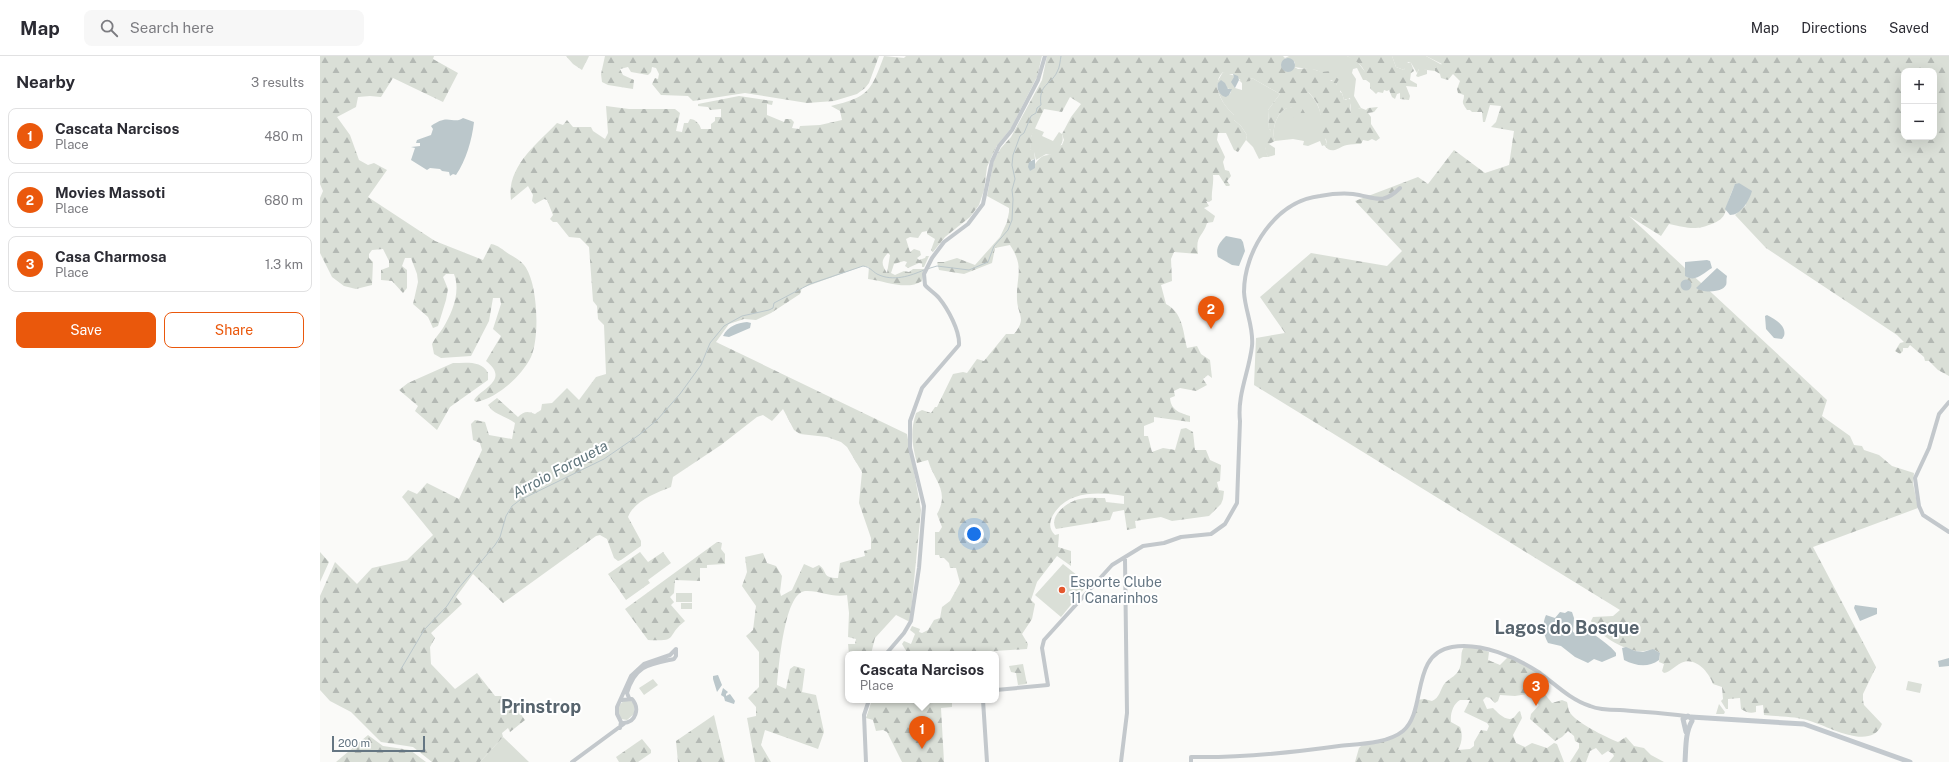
<!DOCTYPE html>
<html lang="en">
<head>
<meta charset="utf-8">
<style>
	body { margin:0; font-family:"Public Sans",sans-serif; background:#f7f7f7; color:#2b2b33 }
	.controls { position:absolute; right:12px; top:12px; display:grid; overflow:hidden; border-radius:8px; box-shadow:0 4px 16px #0002 }
	.controls button { width:36px; height:36px; display:grid; place-items:center; padding:0; border:0; border-bottom:1px solid #e1e1e2; background:#fff; color:#2b2b33; font:20px sans-serif }
	.scale { position:absolute; left:12px; bottom:10px; width:93px; box-sizing:border-box; padding-left:4px; border:2px solid #657683; border-top:0; font-size:11px; line-height:14px; white-space:nowrap; color:#657683; -webkit-text-stroke:3px #fff; paint-order:stroke }
	.you { position:absolute; left:654px; top:478px; width:14px; height:14px; margin:-10px; border:3px solid #fff; border-radius:50%; background:#1a73e8; box-shadow:0 0 0 6px #1a73e833 }
	.badge { display:grid; place-items:center; width:26px; height:26px; border-radius:50%; background:#ea580c; color:#fff; font-size:13px; font-weight:700 }
	.pin { position:absolute; translate:-50% -33px; filter:drop-shadow(0 1px 2px #0008) }
	.pin::after { content:''; position:absolute; top:21px; width:14px; height:12px; background:inherit; clip-path:polygon(0 0,100% 0,50% 100%) }
	.popup { position:absolute; left:525px; top:595px; width:154px; height:52px; box-sizing:border-box; display:grid; place-content:center; border-radius:8px; background:#fff; filter:drop-shadow(0 1px 3px #0005); font-size:13px; white-space:nowrap; color:#7c7c81 }
	.popup b { font-size:15px; color:#2b2b33 }
	.popup::after { content:''; position:absolute; left:50%; top:100%; margin-left:-8px; border:8px solid transparent; border-top-color:#fff }
	.list { margin:0; padding:0; list-style:none }
	h2 { display:flex; justify-content:space-between; align-items:center; height:52px; margin:0; padding:0 16px; font-size:17px }
	h2 small { font-size:13px; font-weight:400; color:#7c7c81 }
	.list li { display:grid; grid-template-columns:26px 1fr auto; gap:12px; align-items:center; box-sizing:border-box; height:56px; margin:0 8px 8px; padding:0 8px; border:1px solid #e1e1e2; border-radius:8px }
	.list b { display:block; font-size:15px; white-space:nowrap }
	.list p { margin:0; font-size:13px; white-space:nowrap; color:#7c7c81 }
	.list em { font-size:13px; font-style:normal; color:#7c7c81 }
	.actions { display:flex; gap:8px; padding:12px 16px }
	.actions a { flex:1; padding:9px 0; border:1px solid #ea580c; border-radius:8px; text-align:center; font-size:14px; color:#ea580c }
	.actions .main { background:#ea580c; color:#fff }
	.icon { flex:none; width:22px; height:22px; fill:none; stroke:currentColor; stroke-width:2; stroke-linecap:round; stroke-linejoin:round }
	.map { position:relative; flex:none; width:1629px; height:706px; overflow:hidden }
	header { display:flex; align-items:center; gap:24px; box-sizing:border-box; height:56px; padding:0 20px; background:#fff; border-bottom:1px solid #e1e1e2 }
	header strong { font-size:19px }
	nav { display:flex; gap:22px; margin-inline-start:auto; font-size:14px }
	.search { width:280px; height:36px; background:#f7f7f7; display:flex; align-items:center; gap:10px; box-sizing:border-box; padding:0 14px; border-radius:8px; color:#7c7c81; font-size:15px }
	main { display:flex }
	aside { flex:1; background:#fff }
	.map>svg:first-child { display:block }
</style>
</head>
<body>
<header>
<strong>Map</strong>
<div class="search"><svg class="icon" aria-label="search" viewBox="0 0 24 24"><circle cx="10" cy="10" r="6"/><path d="M15 15l6 6"/></svg>Search here</div>
<nav><a>Map</a><a>Directions</a><a>Saved</a></nav>
</header>
<main>
<aside>
<h2>Nearby<small>3 results</small></h2>
<ul class="list">
<li><span class="badge">1</span><div><b>Cascata Narcisos</b><p>Place</p></div><em>480 m</em></li>
<li><span class="badge">2</span><div><b>Movies Massoti</b><p>Place</p></div><em>680 m</em></li>
<li><span class="badge">3</span><div><b>Casa Charmosa</b><p>Place</p></div><em>1.3 km</em></li>
</ul>
<div class="actions"><a class="main">Save</a><a>Share</a></div>
</aside>
<div class="map">
<svg width="1629" height="706" viewBox="0 0 1629 706">
	<defs>
		<pattern id="forest-firs" width="22" height="20" patternUnits="userSpaceOnUse"><rect width="22" height="20" fill="#dadfd7"/><path d="M5 1l3.5 6h-7zM16 11l3.5 6h-7z" fill="#b4b9b4"/></pattern>
	</defs>
	<rect width="100%" height="100%" fill="#fafaf8"/>
	<path fill="#dadfd7" d="M969,0H1027L1036,4L1046,17V24H1043L1037,12L1033,13L1032,17L1036,23L1034,40L1041,52L1038,53V58H1031L1030,42L1024,44L1022,37L1016,29L1018,25L1010,24L1009,20L996,14L974,11L975,6L965,2Z
		M1072,0H1106L1122,9L1115,12V15L1099,13L1097,17L1091,7L1088,6L1084,14L1076,11Z
		M903,16L915,20V32L922,34V27L919,24L930,25L932,22L960,38L948,54L949,73L951,74C948,83 943,91 948,101H943L939,103L933,91L926,84L927,79L921,70L914,64V59C907,53 900,43 898,34L900,37L909,39L911,36L909,33L898,27L897,30L896,28Z
		M988,36C1005,53 1000,67 1007,88L1002,90L1000,85L988,90L983,89L984,85L973,83L955,85C951,76 956,58 965,53C969,51 976,51 980,49Z
		M714,72L724,76L722,80L733,85L739,76L742,78C745,89 738,92 730,99L726,98L716,104L714,96L710,93L711,81Z
		M743,508L768,528L741,561L715,539Z
		M356,537H372V546H356Z
		M361,547H372V553H361Z
		M333,623L338,629L324,639L319,632Z
		M1588,625L1602,628L1600,637L1586,634Z
		M304,645H311L314,648V658L307,664L301,663C297,657 297,649 304,645Z
		M1399,648L1405,656L1404,658H1396Z
		M183,681L209,706H160Z"/>
	<path fill="url(#forest-firs)" fill-rule="evenodd" d="M0,0H114L113,3L138,17L123,46L73,22L61,41L50,40L38,41L36,51L17,61L30,79L39,104L48,109L54,107L67,114L48,141L115,185L163,204L171,188C178,189 183,194 189,198C194,201 200,204 204,209C218,226 220,281 211,301C201,321 177,342 156,346L154,344C162,332 190,324 166,305L181,280L173,273L181,248L180,242H173L169,265L151,300L121,302L114,298L112,288C115,282 119,278 123,272C132,257 141,236 134,218H126L123,221L128,233L126,244L118,270L113,272L108,261L93,248L98,226L97,218L91,202H85L82,210L87,214V232L83,237L72,225L61,224V214L69,211V205L63,193L52,194L49,198V202L53,206L52,229L36,233L24,230L12,221L0,197V142L3,135L0,128Z
		M246,0H269L262,14L253,8Z
		M285,0H559L549,27L545,32L537,38L514,45L487,47L425,37L373,45L368,40L341,39L332,28L335,22L338,23L339,18L336,12L332,11L331,16L328,19L311,16L308,11L300,13L303,19L314,24L313,33L288,29L282,26L281,18Z
		M564,0L584,2L586,0H722L717,21L691,72L676,91L667,111L664,134L659,149L650,161L625,181L613,196L611,194L615,183L607,178V175L602,176L598,182L590,181L586,183L590,196L594,193L600,195L601,199L597,202L599,204L605,202L606,200H609L604,211H602V208L599,207L588,212L585,210L587,206L584,205L574,208L571,217L575,219L584,215L589,216L593,213H604L602,225C587,235 565,225 548,223L549,211L543,210L482,232L480,238L451,257L436,264L424,263L409,268L396,286L587,378L601,454L590,566L576,559L555,582L551,598H529L528,588H535L536,583L528,581L529,557L527,539C511,542 500,534 485,535C464,537 459,612 457,629L466,633L470,613L474,610L485,613L482,636L496,639L504,676L498,693L445,674L441,689L451,706H435L427,662L436,660V651L428,642L439,631V596L426,580L433,574L436,550L422,530L427,516L425,501L443,497L447,507L456,510L462,520L460,536L461,540L472,534L484,508L493,512L499,509C508,515 501,522 518,522L520,507L545,500L544,495L551,493V482L539,447L542,416L527,391L521,386L507,381L480,378L474,374L463,353L452,365L443,359L437,361L401,389L353,421L351,431C336,437 314,445 308,461L321,485V490L301,504L298,505L294,502L287,483L280,479L276,480L183,547L153,518L136,541L142,548L111,577L115,582L110,591L111,608L135,633L157,617L175,640H181L190,653L195,650L205,664L190,676L188,672L182,677L183,681L160,706H112L93,691L61,686L31,656L10,645L0,634V540L15,506L37,528L52,512L87,504L113,479L82,441L88,434L97,438L107,427L139,443L162,394L160,387L153,384L151,368L155,364L165,366L169,379L192,383L195,367C186,360 174,359 168,349L177,342L198,361C204,355 208,355 215,358L221,354L222,348L232,347L247,332L259,344L276,321L286,318L284,269L278,263L277,250L273,245L269,191L260,182L249,181L237,166H233L230,163L233,159L227,144L224,143L215,148L212,145L213,139L208,130L191,144C186,111 217,88 237,67L243,69L247,64L253,71H271L273,75L285,83L288,77L286,50L309,53H355L360,57L356,75L362,76L364,67H368L370,63C375,63 380,68 381,73H391V68L395,65V61H401V53L390,54L388,51L378,50V48L419,40L453,45L452,49L447,48V59L464,66L465,63H471L474,66L472,72L479,73L480,70L500,69L522,64L520,55L511,50C549,41 551,35 564,0ZM568,197L570,199L567,217C561,208 561,204 568,197Z
		M727,0H963L966,3L962,7V12L972,14L974,11L978,13L989,12L1002,16L1010,15V24L1012,25L1015,21L1019,23L1016,29L1021,30L1020,36L1022,37L1024,44H1026L1028,42L1032,45L1030,49L1031,58H1038V53L1041,52L1046,54L1048,52L1058,51L1054,56L1048,57L1051,61V68L1060,82L1056,85L1052,83L1048,85L1043,84L1041,88C1036,88 1031,88 1027,89C1018,91 1012,100 1004,89L1007,88L1006,83L1002,81C1000,63 1004,51 988,36L985,49L981,50L986,59L980,62L973,61L972,55L974,51C972,52 967,52 965,53C956,58 951,76 955,85L949,88L955,92V99L948,101L946,97V90L943,87L951,74L949,73L948,54L960,38L932,22L930,25L923,26L913,18H906L903,16C890,29 902,48 914,59V64L921,70L927,79L926,84L918,96L914,94L906,77H898L897,84L905,101L903,106L905,114L909,115L911,120L907,125L910,129L909,130H906L899,119H893C894,128 891,136 892,144L889,146L886,145L889,150L884,152L895,160L893,166L887,167C883,181 875,179 878,198L854,196L851,203L852,225L841,229L846,248C863,257 863,275 867,292L877,290L881,298L890,304L892,322L888,319L883,323L887,329L876,335L860,332L854,335L855,340L850,342C851,355 861,357 870,360V366L834,361V366L824,370V380H828L832,396L843,392L855,394L861,373L866,372L873,376L875,394H886L890,404L901,409L900,425L897,426L899,434L904,435L903,443L901,448L889,460L852,465L841,461L815,465L816,472L807,474L804,454L793,456L790,464L736,473C728,460 748,445 760,443C768,441 777,442 785,442L786,446L804,448V440C779,436 748,434 733,459C729,467 729,473 735,479L739,478L738,491L751,495V510L737,500L717,526L711,544L715,548L712,563L702,578L708,588L707,593L675,595L667,598H588L582,588L584,585L591,588L595,578L590,574L592,570L600,573L599,576L602,577L608,574L614,564L620,562L622,551L630,545L640,527L636,512H630L629,507L624,502H620L619,499H615V476H619L622,471L617,458C630,435 614,425 608,404L597,407C592,388 590,376 596,357L602,354L611,357L615,351H617L633,318L643,316L647,317L657,303L664,305L686,278H694C707,262 698,260 697,244C696,219 705,212 690,189L675,192L672,207L644,218L619,214L617,206H624L637,202L655,209L680,181L687,166L689,156V152L667,140L674,104L681,92L691,81L722,24ZM750,41L761,48L751,61L742,78L744,84L742,89L736,90L732,94L730,99C719,98 716,108 710,115L711,104L715,103L714,95L710,93L711,87H715L717,84L711,81L724,53L742,56Z
		M1027,0H1072L1076,11L1084,14L1086,7H1091L1094,15L1091,17L1090,24L1097,28V31L1086,30L1090,40L1089,44L1080,43V37L1077,38L1075,43L1072,41L1069,34L1067,35L1064,34L1063,37L1058,36L1056,38L1050,32V27L1046,24C1047,12 1037,5 1027,0Z
		M1106,0H1629V320L1618,314L1609,305H1605L1604,301L1590,289L1588,292H1583V295L1580,298L1575,295L1580,287L1584,286L1577,279L1446,192L1415,159L1426,149L1419,127L1415,129C1410,138 1408,147 1405,157C1403,162 1399,165 1394,167C1376,175 1368,172 1349,168L1341,180L1309,160L1507,344L1502,360L1530,380L1534,389L1542,390L1544,394L1559,399L1572,410L1594,417L1593,427L1598,452L1493,491L1556,611L1543,638V644L1544,649L1562,668C1551,696 1508,670 1490,665C1476,660 1459,661 1444,659L1443,649L1436,650V656C1430,658 1426,656 1421,653L1420,642L1408,643V653H1406L1401,645L1403,643L1402,631L1393,628C1389,616 1375,600 1361,607C1355,610 1350,616 1344,617L1342,615L1344,608L1339,606L1340,597L1335,594C1329,593 1323,597 1317,595C1303,593 1277,579 1271,565L1273,561L1293,560L1300,554L934,329L936,282L965,277L940,241L991,197L1067,210L1082,195L1035,145L1098,121L1108,128L1134,94L1165,117L1189,109L1194,75L1171,71L1176,66L1181,50L1170,49L1165,66H1163L1162,56H1152L1150,54H1147C1140,44 1144,47 1144,39L1138,37L1137,33L1140,25L1133,18L1128,24L1121,22L1120,18L1115,15V12L1122,8ZM1584,15H1614V81H1584Z
		M1101,12L1107,14V18L1098,21L1096,20L1099,13Z
		M133,307C145,307 162,304 168,317V324L130,351L117,374L95,355L98,350L79,334L88,327Z
		M397,486L402,487L401,493L405,498V508L387,509V512H380V525L355,524L354,537L350,541L354,546L351,549L365,565C345,580 360,586 328,584L305,553Z
		M0,496L9,506L0,526Z
		M320,496L328,506L343,496L351,507L328,524L330,527L306,544L288,518Z
		M1145,590L1157,591L1169,596L1168,604L1180,609L1188,601L1199,605L1224,621L1216,623L1211,632L1216,635L1224,637L1232,647L1242,644L1247,646C1248,649 1248,652 1249,655C1254,666 1286,681 1298,686L1306,681L1314,690L1324,692L1331,699L1344,706H1289L1294,700L1293,698L1288,695L1282,699L1276,692L1270,695L1266,706H1250L1259,692V687L1255,685L1254,680L1248,675L1242,681L1235,685L1210,663L1211,658L1219,649L1207,638L1195,640L1180,639L1178,645L1175,647L1170,642L1166,641L1163,644L1167,653L1173,652C1177,656 1186,666 1193,662C1196,660 1197,656 1200,655L1202,662L1193,679L1196,687L1205,691L1212,687L1227,692L1234,687L1237,688L1244,706H1035L1039,692L1041,690L1081,677L1089,669L1097,644L1104,643L1112,645C1120,642 1120,633 1125,627C1130,622 1138,619 1140,611C1143,604 1139,596 1145,590ZM1140,644H1150L1144,656L1167,667L1169,670L1167,675L1161,674L1154,686V690L1150,693L1138,694C1142,687 1143,678 1140,671L1131,666C1130,658 1133,648 1140,644Z
		M703,608L707,628L698,629L696,617L691,616L689,610Z
		M552,644H632V651L621,652L624,706H582L567,676L563,674L556,675L553,664L546,662Z
		M394,659L405,706H358L356,685Z
		M48,679L63,690L90,694L106,706H16Z
		M322,683L331,694V697L318,706H299L296,701Z"/>
	<path fill="#bbc7cb" d="M961 9a7 7 0 1 1 14 0a7 7 0 1 1-14 0Z
		M913,18L918,20L919,24L915,32L911,26L914,21Z
		M901,24L905,27L908,33H912L909,39L906,41C900,40 896,33 898,27Z
		M143,62L154,66C152,84 146,104 136,119L133,118L130,120L129,116L122,115L120,113L110,112L107,114L91,104L95,92L91,91L100,90V87H96L97,84L111,79L113,73L111,70C114,68 118,65 123,64C130,62 137,67 143,62Z
		M715,103V112L710,115L708,111L709,106Z
		M1419,127L1432,135C1429,145 1421,159 1410,159L1405,153L1415,128Z
		M906,180L921,183L923,186L925,195L919,210L912,209L898,201C895,192 900,186 906,180Z
		M1387,204L1390,205L1392,212C1383,217 1376,227 1365,220V206Z
		M1397,212L1407,220C1406,223 1407,227 1406,229C1402,237 1382,237 1376,232Z
		M1360.5 229a5.5 5.5 0 1 1 11 0a5.5 5.5 0 1 1-11 0Z
		M1447,259C1455,263 1467,270 1464,280L1462,283L1454,282L1446,273L1445,260Z
		M427,266L431,267L430,272L409,281L403,280C408,270 417,267 427,266Z
		M1535,549L1557,552V558L1540,565L1534,552Z
		M1248,555L1252,556L1254,562L1253,576L1258,579C1261,577 1264,576 1267,576C1273,576 1293,592 1296,597V600L1282,606L1274,603L1268,607L1255,601L1241,590L1228,587C1223,578 1222,568 1226,559L1235,562L1240,556L1245,557Z
		M1306,591L1315,595L1323,596L1333,593L1340,597L1339,604C1328,612 1316,610 1304,604L1302,592Z
		M1629,602V610L1619,611L1618,605Z
		M398,619L402,629L397,636L393,623V620Z
		M403,632L408,636L406,638V640L410,638L415,645L414,648L405,645L404,641L401,639Z"/>
	<g fill="none" stroke-linecap="round" stroke-linejoin="round">
		<path stroke="#bbc7cb" stroke-width="1" d="M607,213L617,210L649,214L668,206L674,190L688,174L692,164L693,143L692,134L695,123L692,109L693,99L700,80L704,77L711,60L716,57L717,52L721,49C718,28 731,29 737,16C740,11 740,5 741,0
			M81,613L104,574L127,550L138,533L175,489L180,481L186,460L192,450L200,444L284,403L319,379L337,364L360,338L381,309L390,287L404,270L422,260L449,254L453,252L454,247L490,228L543,210C550,211 552,215 557,218C573,226 590,220 604,214"/>
		<path stroke="#c3c8cc" stroke-width="4" d="M1629,346L1619,358L1609,392L1595,422L1599,450L1603,459L1629,476
			M566,598L584,577L591,565L599,512L604,450L590,392V365L602,332L639,289C640,275 628,253 619,242C615,237 609,234 605,229L604,218L612,202L624,186L648,168L663,148L672,105L679,90L692,74L718,24L725,0
			M676,634L728,629L722,592L724,584L792,509L823,490L844,487L861,481L891,478L905,468L917,447L920,365C917,339 929,316 932,290C934,271 925,255 924,236C924,194 956,145 1000,140C1011,138 1023,137 1033,138C1055,141 1062,150 1080,132
			M309,642L307,637C315,609 330,608 354,603L356,600V594
			M302,644L312,643C320,652 316,667 303,667
			M663,644L667,706
			M300,672L301,666L297,658V651L311,620L324,608L350,599L356,593
			M252,706L305,667
			M546,706L544,659L549,644
			M801,706L807,657L805,503
			M871,706V701C921,702 969,697 1019,690C1038,688 1067,688 1083,675C1107,655 1090,598 1132,591C1161,586 1196,601 1220,617C1236,629 1251,644 1270,650C1279,654 1290,654 1300,654C1322,656 1344,657 1366,660"/>
		<path stroke="#c3c9ce" stroke-width="5" d="M1371,661L1484,668L1590,706
			M1366,676L1363,663L1368,660L1372,663
			M1365,706C1366,692 1365,677 1372,665"/>
	</g>
	<circle fill="#e4572e" stroke="#fff" stroke-width="1.5" cx="742" cy="534" r="4"/>
	<g text-anchor="middle" dominant-baseline="central" stroke-width="4" stroke-linejoin="round" paint-order="stroke">
		<g font-size="14" fill="#657683" stroke="#fff" text-anchor="start">
			<text x="750" y="526">Esporte Clube<tspan x="750" dy="16">11 Canarinhos</tspan></text>
		</g>
		<g font-size="15" font-style="italic" fill="#60757c" stroke="#fff">
			<text transform="translate(240 413) rotate(-28)">Arroio Forqueta</text>
		</g>
		<g font-size="18" font-weight="bold" fill="#57646e" stroke="#fff">
			<text x="1247" y="571">Lagos do Bosque</text>
			<text x="221" y="650">Prinstrop</text>
		</g>
	</g>
</svg>
<div class="controls">
<button>+</button>
<button>−</button>
</div>
<div class="scale">200 m</div>
<div class="you"></div>
<div class="pin badge" style="left:602px;top:693px">1</div>
<div class="popup"><b>Cascata Narcisos</b>Place</div>
<div class="pin badge" style="left:891px;top:273px">2</div>
<div class="pin badge" style="left:1216px;top:650px">3</div>
</div>
</main>
</body>
</html>
